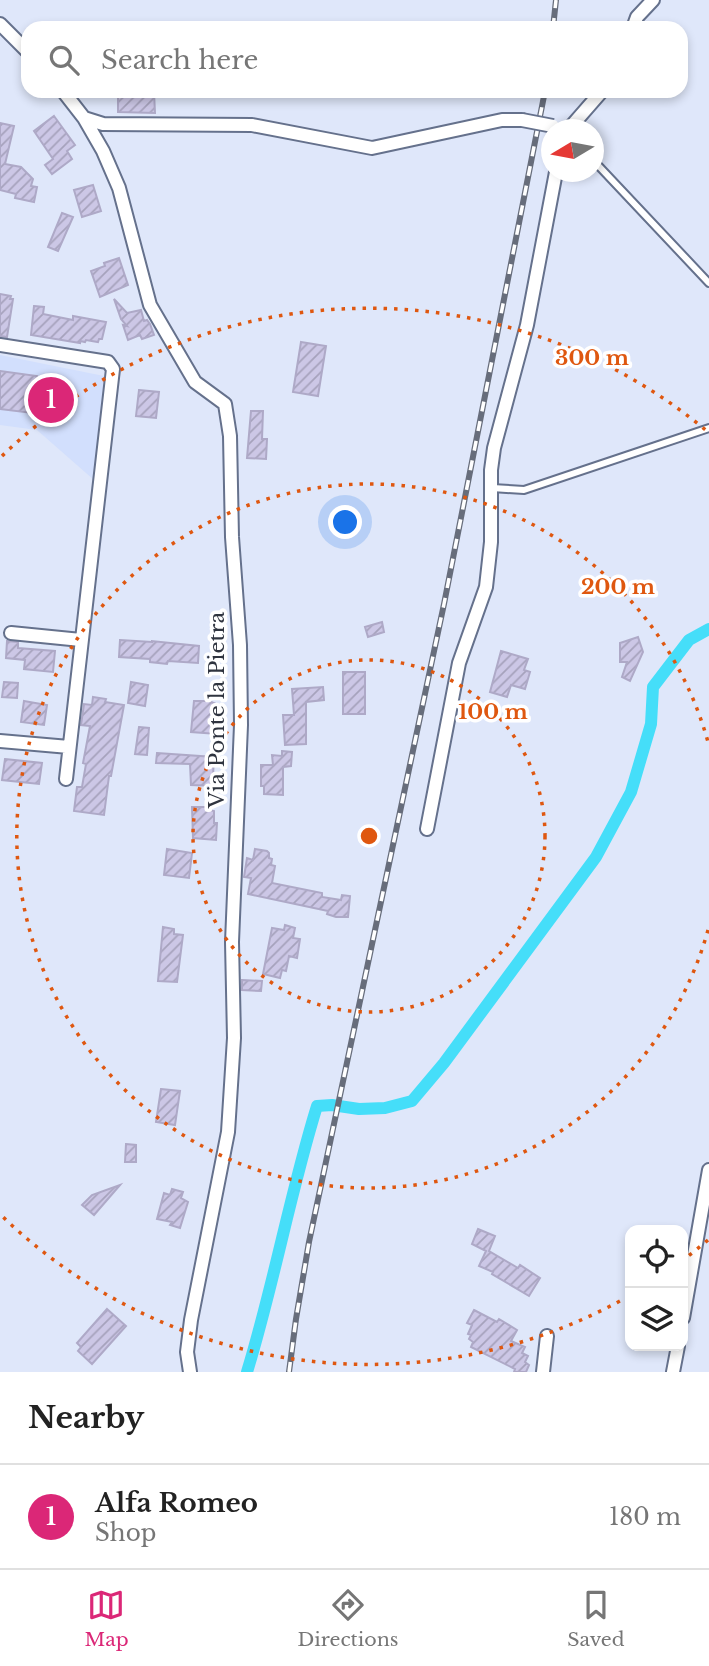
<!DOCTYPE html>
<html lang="en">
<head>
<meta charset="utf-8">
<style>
	body { margin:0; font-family:"Libre Baskerville",serif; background:#f6f6f6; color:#222 }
	.controls { position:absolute; right:21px; bottom:21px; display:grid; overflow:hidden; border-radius:14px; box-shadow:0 4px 10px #0003 }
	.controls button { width:63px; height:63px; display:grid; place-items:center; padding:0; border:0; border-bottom:2px solid #e0e0e0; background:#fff; color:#222; font:35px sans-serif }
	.compass { position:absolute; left:541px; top:119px; width:63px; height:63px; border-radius:50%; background:#fff; box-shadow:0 4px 10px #0003; rotate:260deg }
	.you { position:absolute; left:346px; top:523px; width:24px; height:24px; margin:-18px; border:5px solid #fff; border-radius:50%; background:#1a73e8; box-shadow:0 0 0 10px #1a73e833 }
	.badge { display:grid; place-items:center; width:46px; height:46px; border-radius:50%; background:#db2777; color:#fff; font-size:23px; font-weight:700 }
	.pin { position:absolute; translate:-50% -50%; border:4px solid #fff; box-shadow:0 2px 7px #0006 }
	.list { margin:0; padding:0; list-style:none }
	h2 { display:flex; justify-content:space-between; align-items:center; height:91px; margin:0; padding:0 28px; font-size:30px }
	h2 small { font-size:23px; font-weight:400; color:#767676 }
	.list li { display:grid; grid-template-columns:46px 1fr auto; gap:21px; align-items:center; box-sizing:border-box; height:105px; padding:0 28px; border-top:2px solid #e0e0e0 }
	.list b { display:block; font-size:26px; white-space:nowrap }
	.list p { margin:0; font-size:23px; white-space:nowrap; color:#767676 }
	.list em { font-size:23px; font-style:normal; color:#767676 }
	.icon { flex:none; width:38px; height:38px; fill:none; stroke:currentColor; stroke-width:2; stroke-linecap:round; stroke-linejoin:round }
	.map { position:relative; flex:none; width:709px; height:1372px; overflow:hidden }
	.search { position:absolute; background:#fff; box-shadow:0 4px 10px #0003; left:21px; right:21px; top:21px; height:77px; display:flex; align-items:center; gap:18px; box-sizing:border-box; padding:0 24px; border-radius:21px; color:#767676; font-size:26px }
	.sheet { height:196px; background:#fff }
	nav { display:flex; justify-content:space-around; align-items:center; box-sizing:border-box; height:98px; border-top:2px solid #e0e0e0; background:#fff; font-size:19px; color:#767676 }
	nav a { display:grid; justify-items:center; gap:4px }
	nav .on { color:#db2777 }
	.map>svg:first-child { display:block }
</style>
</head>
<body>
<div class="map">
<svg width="709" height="1372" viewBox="0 0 709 1372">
	<defs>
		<pattern id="building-hatch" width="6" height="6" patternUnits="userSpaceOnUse" patternTransform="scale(1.75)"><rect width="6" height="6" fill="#ccc7e6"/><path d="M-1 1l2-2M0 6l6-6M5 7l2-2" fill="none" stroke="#a6a2bc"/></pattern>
	</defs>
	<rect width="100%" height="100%" fill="#dfe7fa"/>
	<path fill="#d2dffd" d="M0,355L104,376L94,480L37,430L0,425Z"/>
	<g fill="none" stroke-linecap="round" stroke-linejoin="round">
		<path stroke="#45def9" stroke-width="12" d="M247,1372C274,1284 290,1193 317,1106L332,1105L359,1109L385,1108L412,1101L444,1063L596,857L631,792L651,724L653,687L689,640L709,629"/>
	</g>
	<path fill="url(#building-hatch)" stroke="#aea9c7" stroke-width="2" d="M118,91L154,92L155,113L118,112Z
		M54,116L75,145L67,151L72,159L52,174L45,165L53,159L34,131Z
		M0,123L14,126L5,164L21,167L33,179L31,186L37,187L34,202L15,198L16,194L0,190Z
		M93,185L101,211L82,217L74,190Z
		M62,213L73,217L58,251L48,247Z
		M119,258L128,285L100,297L91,271L105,266L104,263Z
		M0,294L11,296L10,299H13L7,337L0,336Z
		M114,299L127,313L141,310L144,321L147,320L150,324L154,335L142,339L140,335L128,340L123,325L127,326L121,319Z
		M34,306L44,307L43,314L73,320V316L106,322L102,339H99L98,342L86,340L85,342L80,341V343L31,335Z
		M301,342L326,346L318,396L293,392Z
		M0,371L37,376L32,413L0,409Z
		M139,390L159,392L156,418L136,416Z
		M251,411H263L262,439H267L266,459L247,458Z
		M382,622L384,632L368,637L365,627Z
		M638,637L643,652L630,681L622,677L627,662H620V643Z
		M120,640L152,642V641L199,646L198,663L168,661L167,664L150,662V659L119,657Z
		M7,641L18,642V648L55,651L53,672L24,669L25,660L6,658Z
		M501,651L528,659L524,670L530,672L525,689L511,685L507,697L490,692Z
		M343,672H365V714H343Z
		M4,682L18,683L17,698L2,697Z
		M131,682L148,685L145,706L128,703Z
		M323,687L324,700L306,702V744L285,745L283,715H294L292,689Z
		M93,697L106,699L105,702L124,705L111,776H109L104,815L74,811L77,787H82L86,764L83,763L90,726L81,725L84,704L92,705Z
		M24,701L47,705L44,725L21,722Z
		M194,701H209L216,704L217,734L191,732Z
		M139,727L149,728L147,755L135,754Z
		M282,751L292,752L291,766L283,767V795L264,794V786H261V765H273L272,755L282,756Z
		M157,753L214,757L213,776L216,777V786L191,785L190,764L156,763Z
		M5,759L42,763L39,784L2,780Z
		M192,807H208V810L214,811V823H217L216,840L193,838Z
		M167,849L192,853L189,878L164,875Z
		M255,849L267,851L269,853V858L272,859L271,865L275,866L272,883L322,893V897L341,900L342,895L350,896L348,917H336L327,914L328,911L248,894L251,878L244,877L247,858L253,860Z
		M285,925L295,928L293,938L300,939L297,958L289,956L286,971L282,970L280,978L263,974L272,928L284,930Z
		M163,927L174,929V934L183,935L177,982L158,981Z
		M242,980L262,981L261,991L242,990Z
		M161,1089L180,1091L175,1125L156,1122Z
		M126,1144L136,1145V1162H125Z
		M120,1185L94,1215L82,1205L92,1195Z
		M172,1189L183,1192L181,1198L188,1202L180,1228L170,1225L172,1222L157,1219L164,1193L170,1195Z
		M478,1229L495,1236L489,1251L518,1268L520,1265L540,1278L529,1296L492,1274L493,1272L479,1266L486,1251L472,1244Z
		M107,1309L126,1326L92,1364L78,1351L81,1347L77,1343Z
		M474,1310L497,1322L499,1319L517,1330L511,1341L525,1347L522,1353L528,1356L525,1362L529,1365L526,1372H514L515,1369L471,1347L473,1342L469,1339L471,1335L468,1334L472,1325L467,1323Z"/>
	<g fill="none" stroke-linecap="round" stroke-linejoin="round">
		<defs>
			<path id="service" d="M594,161L709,283
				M492,488L524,490L709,428"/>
			<path id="minor" d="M0,24L28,52
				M633,28L637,17L653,0
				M63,91L84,118L103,151L119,188L150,305L195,382L225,404L230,436L232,537L240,645L241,725L232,942L234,1038L228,1132L191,1320L187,1352L190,1372
				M84,118L103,124L252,125L372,148L502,120H522
				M568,130L602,91
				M0,345L108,362L113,369L66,779
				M11,633L81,640
				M0,741L69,747
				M427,829L459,663L486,587L491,542V470L494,448L527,325L556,172
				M683,1318L709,1170
				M543,1372L547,1336
				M673,1372L678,1346"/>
		</defs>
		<use href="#service" stroke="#65718c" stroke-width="10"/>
		<use href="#minor" stroke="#65718c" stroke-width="16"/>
		<use href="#service" stroke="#fff" stroke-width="6"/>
		<use href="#minor" stroke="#fff" stroke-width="12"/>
		<defs>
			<path id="rail" d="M553,28L556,0
				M289,1372L296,1319L309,1242L444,604L545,91"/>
		</defs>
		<use href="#rail" stroke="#676d7b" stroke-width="6"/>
		<use href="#rail" stroke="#fff" stroke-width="3.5" stroke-dasharray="10" stroke-linecap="butt"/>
		<defs>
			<path id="minor-bridge" d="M522,120L553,126"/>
		</defs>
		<use href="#minor-bridge" stroke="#65718c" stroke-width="16" stroke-linecap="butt"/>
		<use href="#minor-bridge" stroke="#fff" stroke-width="12"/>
	</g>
	<g fill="none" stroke="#df570f" stroke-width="3.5" stroke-dasharray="3.5 7">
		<circle cx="369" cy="836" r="176"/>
		<path d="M708 930A352 352 0 1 1 708 742"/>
		<path d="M708 1240A528 528 0 0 1 683 1260M629 1296A528 528 0 0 1 2 1216M2 456A528 528 0 0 1 708 432"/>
	</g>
	<g text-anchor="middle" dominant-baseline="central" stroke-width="7" stroke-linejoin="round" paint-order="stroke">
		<g font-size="21" fill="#2f343f" stroke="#fff">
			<text transform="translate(217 710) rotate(-90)">Via Ponte la Pietra</text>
		</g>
	</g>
	<circle cx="369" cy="836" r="10" fill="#df570f" stroke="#fff" stroke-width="3.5"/>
	<g font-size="21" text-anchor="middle" font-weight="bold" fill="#df570f" stroke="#fff" stroke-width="7" stroke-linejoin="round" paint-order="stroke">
		<text x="592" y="365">300 m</text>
		<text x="618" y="594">200 m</text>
		<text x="493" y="719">100 m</text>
	</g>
</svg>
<div class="controls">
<button><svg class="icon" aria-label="locate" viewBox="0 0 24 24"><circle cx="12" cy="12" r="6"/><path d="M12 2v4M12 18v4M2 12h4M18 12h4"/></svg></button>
<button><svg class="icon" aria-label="layers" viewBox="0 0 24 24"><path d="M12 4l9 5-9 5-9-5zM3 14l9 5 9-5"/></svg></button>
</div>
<svg class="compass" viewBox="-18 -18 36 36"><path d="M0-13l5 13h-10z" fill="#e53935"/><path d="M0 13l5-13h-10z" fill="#767676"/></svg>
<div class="you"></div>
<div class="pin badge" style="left:51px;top:400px">1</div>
<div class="search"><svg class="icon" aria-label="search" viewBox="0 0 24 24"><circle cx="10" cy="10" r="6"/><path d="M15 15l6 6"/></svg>Search here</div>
</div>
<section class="sheet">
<h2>Nearby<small></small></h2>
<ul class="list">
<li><span class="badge">1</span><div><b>Alfa Romeo</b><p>Shop</p></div><em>180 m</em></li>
</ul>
</section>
<nav>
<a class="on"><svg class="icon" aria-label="map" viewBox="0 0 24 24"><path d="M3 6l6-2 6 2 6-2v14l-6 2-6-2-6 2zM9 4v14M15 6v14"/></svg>Map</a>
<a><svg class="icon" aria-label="directions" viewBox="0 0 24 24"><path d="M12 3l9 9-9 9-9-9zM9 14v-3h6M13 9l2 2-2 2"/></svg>Directions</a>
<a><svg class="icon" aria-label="saved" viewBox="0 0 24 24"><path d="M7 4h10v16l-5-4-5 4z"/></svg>Saved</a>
</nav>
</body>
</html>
